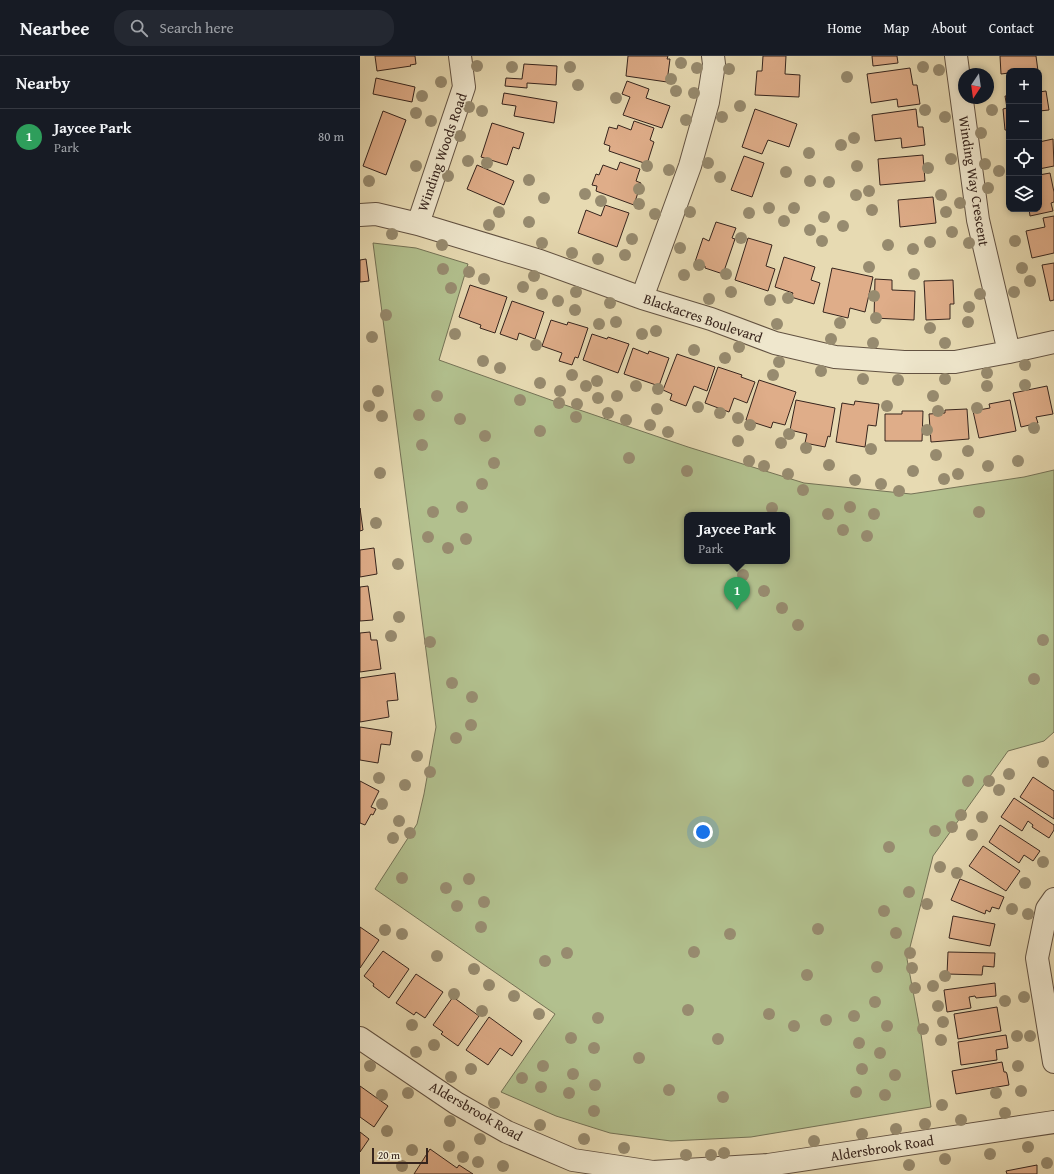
<!DOCTYPE html>
<html lang="en">
<head>
<meta charset="utf-8">
<style>
	body { margin:0; font-family:"Gentium Book Plus",serif; background:#242831; color:#f1f3f6 }
	.controls { position:absolute; right:12px; top:12px; display:grid; overflow:hidden; border-radius:8px; box-shadow:0 2px 6px #0003 }
	.controls button { width:36px; height:36px; display:grid; place-items:center; padding:0; border:0; border-bottom:1px solid #363941; background:#171b24; color:#f1f3f6; font:20px sans-serif }
	.compass { position:absolute; left:598px; top:12px; width:36px; height:36px; border-radius:50%; background:#171b24; box-shadow:0 2px 6px #0003; rotate:193deg }
	.scale { position:absolute; left:12px; bottom:10px; width:56px; box-sizing:border-box; padding-left:4px; border:2px solid #36241d; border-top:0; font-size:11px; line-height:14px; white-space:nowrap; color:#36241d; -webkit-text-stroke:3px #efe7cd; paint-order:stroke }
	.you { position:absolute; left:343px; top:776px; width:14px; height:14px; margin:-10px; border:3px solid #fff; border-radius:50%; background:#1a73e8; box-shadow:0 0 0 6px #1a73e833 }
	.badge { display:grid; place-items:center; width:26px; height:26px; border-radius:50%; background:#b45309; color:#fff; font-size:13px; font-weight:700 }
	.pin { position:absolute; translate:-50% -33px; filter:drop-shadow(0 1px 2px #0008) }
	.pin::after { content:''; position:absolute; top:21px; width:14px; height:12px; background:inherit; clip-path:polygon(0 0,100% 0,50% 100%) }
	.popup { position:absolute; left:324px; top:456px; width:106px; height:52px; box-sizing:border-box; display:grid; place-content:center; border-radius:8px; background:#171b24; filter:drop-shadow(0 1px 3px #0005); font-size:13px; white-space:nowrap; color:#9ea1a6 }
	.popup b { font-size:15px; color:#f1f3f6 }
	.popup::after { content:''; position:absolute; left:50%; top:100%; margin-left:-8px; border:8px solid transparent; border-top-color:#171b24 }
	.list { margin:0; padding:0; list-style:none }
	h2 { display:flex; justify-content:space-between; align-items:center; height:52px; margin:0; padding:0 16px; font-size:17px }
	h2 small { font-size:13px; font-weight:400; color:#9ea1a6 }
	.list li { display:grid; grid-template-columns:26px 1fr auto; gap:12px; align-items:center; box-sizing:border-box; height:56px; padding:0 16px; border-top:1px solid #363941 }
	.list b { display:block; font-size:15px; white-space:nowrap }
	.list p { margin:0; font-size:13px; white-space:nowrap; color:#9ea1a6 }
	.list em { font-size:13px; font-style:normal; color:#9ea1a6 }
	.icon { flex:none; width:22px; height:22px; fill:none; stroke:currentColor; stroke-width:2; stroke-linecap:round; stroke-linejoin:round }
	.map { position:relative; flex:none; width:694px; height:1118px; overflow:hidden }
	header { display:flex; align-items:center; gap:24px; box-sizing:border-box; height:56px; padding:0 20px; background:#171b24; border-bottom:1px solid #363941 }
	header strong { font-size:19px }
	nav { display:flex; gap:22px; margin-inline-start:auto; font-size:14px }
	.search { width:280px; height:36px; background:#242831; display:flex; align-items:center; gap:10px; box-sizing:border-box; padding:0 14px; border-radius:16px; color:#9ea1a6; font-size:15px }
	main { display:flex }
	aside { flex:1; background:#171b24 }
	.map>svg:first-child { display:block }
</style>
</head>
<body>
<header>
<strong>Nearbee</strong>
<div class="search"><svg class="icon" aria-label="search" viewBox="0 0 24 24"><circle cx="10" cy="10" r="6"/><path d="M15 15l6 6"/></svg>Search here</div>
<nav><a>Home</a><a>Map</a><a>About</a><a>Contact</a></nav>
</header>
<main>
<aside>
<h2>Nearby<small></small></h2>
<ul class="list">
<li><span class="badge" style="background:#2e9e5b">1</span><div><b>Jaycee Park</b><p>Park</p></div><em>80 m</em></li>
</ul>
</aside>
<div class="map">
<svg width="694" height="1118" viewBox="0 0 694 1118">
	<rect width="100%" height="100%" fill="#e7dab2"/>
	<filter id="stains"><feTurbulence type="fractalNoise" baseFrequency=".005" numOctaves="4"/><feColorMatrix values="0 0 0 0 .2 0 0 0 0 .09 0 0 0 0 .02 0 0 0 .5 -.17"/></filter>
	<radialGradient id="worn" r=".72"><stop offset=".6" stop-color="#630" stop-opacity="0"/><stop offset="1" stop-color="#630" stop-opacity=".3"/></radialGradient>
	<path fill="#b2c08e" stroke="#747256" fill-rule="evenodd" d="M13,187L56,192L108,208L79,304L202,348L328,391L444,427L551,438L664,421L694,414V676L684,685L648,695L573,800L547,903L561,978L571,1051L391,1081L311,1085L250,1077L196,1060L141,1036L195,958L15,833L57,768L64,738L76,671ZM327,459H427V505H327Z"/>
	<path fill="#dfad89" stroke="#36241d" d="M15,0H55L56,8L50,9L51,10L17,15Z
		M268,0H308L307,3H310L307,26L266,20Z
		M403,0H426L425,18L440,19L439,41L395,39L397,15H402Z
		M512,0H537L538,7L513,10Z
		M640,0H676L678,15H649V17L641,18Z
		M164,8L197,10L196,29L167,27V32L145,30L146,22L162,23Z
		M550,12L553,29H557L560,48L538,51L537,43L511,47L507,18Z
		M16,22L55,31L52,46L13,38Z
		M267,25L289,33L286,42L310,50L302,72L263,59L270,41L262,38Z
		M686,35L689,54L679,55V36Z
		M144,37L197,46L194,67L154,60L156,50L142,48Z
		M645,40H649V74H645L643,53L647,52Z
		M395,53L437,68L429,91L408,84L402,98L382,91Z
		M556,53L558,71H563L565,89L542,92L541,82L515,85L512,59Z
		M23,55L46,64L26,119L3,110Z
		M274,65L294,72L290,84L294,86L287,108L249,95L250,90L244,88L249,71L257,73L258,69L271,74Z
		M132,67L164,77L159,93L153,91L147,109L121,101Z
		M693,83L694,110L679,113V86Z
		M563,99L565,125L520,129L518,103Z
		M384,100L404,107L392,141L371,134Z
		M260,106L280,113L276,125L281,127L274,149L236,135L237,130L232,129L236,118L239,119L243,109L257,114Z
		M117,109L154,125L144,149L107,133Z
		M690,117L694,136V146L691,147L693,155L670,160L669,153H679V119Z
		M573,141L576,167L540,171L538,144Z
		M245,149L269,157L257,191L218,177L226,154L241,160Z
		M694,160V197L672,202L666,175L685,171L683,162Z
		M356,166L376,172L372,182L375,183L363,218L345,212V210L335,206L343,182L349,185Z
		M388,182L412,189L406,210L415,213L408,235L375,224Z
		M424,201L455,211L451,224L460,227L454,248L431,241L433,237L415,231Z
		M6,203L9,225L0,226V204Z
		M694,207V244L690,245L682,209Z
		M472,212L513,221L505,256L490,252L488,262L463,256Z
		M515,223L532,224V234L555,235L554,264L514,262Z
		M593,224L594,248H590V263L566,264L564,225Z
		M110,229L147,241L135,277L120,272L121,269L99,261Z
		M152,245L184,256L175,283L159,277L157,284L140,278Z
		M191,264L207,269L208,266L228,272L218,302L215,301L212,309L199,305L202,297L182,290Z
		M232,278L247,283L248,281L269,288L258,317L223,304Z
		M273,292L288,298L289,295L309,302L299,330L264,318Z
		M317,298L355,311L347,335L334,330L326,350L310,344L312,338L303,334Z
		M358,311L382,319L381,321L395,326L387,347L374,342L369,356L345,347Z
		M399,324L436,336L425,369L413,366L411,372L386,364Z
		M687,330L693,358L676,361L678,367L661,371L653,337Z
		M436,344L475,352L470,381L468,380L465,391L445,387L447,378L430,374Z
		M650,344L656,375L619,382L613,355L630,352L629,348Z
		M495,345L519,348L516,370L508,369L505,391L476,386L482,347L494,349Z
		M607,353L609,383L571,386L569,358L585,357V354Z
		M542,355H563L562,385H525V358H542Z
		M0,452L3,474L0,475Z
		M14,492L17,518L0,521V494Z
		M8,530L13,564L0,565V531Z
		M10,576L11,584H17L21,613L0,616V577Z
		M35,617L38,644L27,645L29,661L0,666V622Z
		M0,671L32,676L30,689L21,688L18,707L0,704Z
		M673,721L694,735V763L660,741Z
		M0,725L19,735L11,751L16,753L13,759L11,758L5,769L0,767Z
		M654,742L694,769V774L689,782L672,771L673,769L668,765L662,775L641,761Z
		M640,769L680,795L673,805L664,799L659,807L629,786Z
		M623,790L660,815L646,835L609,810Z
		M600,823L644,841L639,853L632,851L630,856L626,854L625,858L591,844Z
		M593,860L635,868L630,890L589,882Z
		M0,871L19,884L0,912Z
		M23,895L49,913L29,942L13,930L14,928L4,920Z
		M588,896L635,897L634,911L623,910L622,919L587,918Z
		M56,918L83,936L65,962L56,956L54,959L36,947Z
		M635,927L636,940L616,942L615,940L609,941L611,952L587,956L584,934Z
		M93,941L119,960L98,990L81,978L83,976L73,969Z
		M637,951L641,975L598,983L594,958Z
		M129,961L162,985L152,1000L140,992L128,1009L106,994Z
		M646,979L648,992L636,994L637,1004L601,1009L598,986Z
		M642,1006L644,1016H646L647,1018L649,1029L596,1038L592,1015Z
		M0,1030L28,1050L14,1071L0,1061Z
		M0,1076L9,1083L0,1096Z
		M70,1093L97,1112L99,1109L113,1118H54Z
		M677,1109V1118H647L646,1115Z"/>
	<g fill="none" stroke-linecap="round" stroke-linejoin="round">
		<defs>
			<path id="minor" d="M596,0L618,164L649,296
				M0,159L16,158L58,168L180,205L282,242L351,263L415,287L475,301L544,306H595L649,296L694,286
				M58,168L104,31L100,0
				M282,242L330,110L348,46L354,8L353,0
				M694,843L687,853L677,902L694,1006
				M0,982L96,1047L147,1076L213,1104L293,1116L408,1109L694,1066"/>
		</defs>
		<use href="#minor" stroke="#625242" stroke-width="24"/>
		<use href="#minor" stroke="#efe7cd" stroke-width="22"/>
	</g>
	<g fill="#978b6f">
		<circle cx="321" cy="7" r="6"/>
		<circle cx="117" cy="10" r="6"/>
		<circle cx="152" cy="11" r="6"/>
		<circle cx="210" cy="11" r="6"/>
		<circle cx="563" cy="11" r="6"/>
		<circle cx="337" cy="12" r="6"/>
		<circle cx="369" cy="13" r="6"/>
		<circle cx="579" cy="14" r="6"/>
		<circle cx="487" cy="21" r="6"/>
		<circle cx="311" cy="23" r="6"/>
		<circle cx="81" cy="26" r="6"/>
		<circle cx="218" cy="29" r="6"/>
		<circle cx="316" cy="35" r="6"/>
		<circle cx="334" cy="37" r="6"/>
		<circle cx="62" cy="40" r="6"/>
		<circle cx="256" cy="42" r="6"/>
		<circle cx="380" cy="50" r="6"/>
		<circle cx="109" cy="51" r="6"/>
		<circle cx="565" cy="54" r="6"/>
		<circle cx="632" cy="54" r="6"/>
		<circle cx="122" cy="55" r="6"/>
		<circle cx="56" cy="57" r="6"/>
		<circle cx="362" cy="61" r="6"/>
		<circle cx="585" cy="61" r="6"/>
		<circle cx="326" cy="64" r="6"/>
		<circle cx="71" cy="65" r="6"/>
		<circle cx="621" cy="77" r="6"/>
		<circle cx="100" cy="80" r="6"/>
		<circle cx="494" cy="82" r="6"/>
		<circle cx="481" cy="89" r="6"/>
		<circle cx="449" cy="97" r="6"/>
		<circle cx="591" cy="103" r="6"/>
		<circle cx="108" cy="105" r="6"/>
		<circle cx="127" cy="107" r="6"/>
		<circle cx="348" cy="107" r="6"/>
		<circle cx="625" cy="108" r="6"/>
		<circle cx="56" cy="110" r="6"/>
		<circle cx="287" cy="110" r="6"/>
		<circle cx="497" cy="110" r="6"/>
		<circle cx="568" cy="112" r="6"/>
		<circle cx="309" cy="114" r="6"/>
		<circle cx="639" cy="115" r="6"/>
		<circle cx="426" cy="116" r="6"/>
		<circle cx="88" cy="120" r="6"/>
		<circle cx="360" cy="121" r="6"/>
		<circle cx="169" cy="124" r="6"/>
		<circle cx="9" cy="125" r="6"/>
		<circle cx="450" cy="125" r="6"/>
		<circle cx="469" cy="126" r="6"/>
		<circle cx="628" cy="132" r="6"/>
		<circle cx="279" cy="133" r="6"/>
		<circle cx="509" cy="135" r="6"/>
		<circle cx="225" cy="138" r="6"/>
		<circle cx="496" cy="139" r="6"/>
		<circle cx="581" cy="139" r="6"/>
		<circle cx="184" cy="142" r="6"/>
		<circle cx="241" cy="145" r="6"/>
		<circle cx="600" cy="147" r="6"/>
		<circle cx="279" cy="148" r="6"/>
		<circle cx="409" cy="152" r="6"/>
		<circle cx="434" cy="152" r="6"/>
		<circle cx="512" cy="154" r="6"/>
		<circle cx="139" cy="156" r="6"/>
		<circle cx="330" cy="156" r="6"/>
		<circle cx="586" cy="156" r="6"/>
		<circle cx="389" cy="157" r="6"/>
		<circle cx="295" cy="158" r="6"/>
		<circle cx="464" cy="161" r="6"/>
		<circle cx="424" cy="165" r="6"/>
		<circle cx="169" cy="166" r="6"/>
		<circle cx="129" cy="169" r="6"/>
		<circle cx="483" cy="170" r="6"/>
		<circle cx="450" cy="174" r="6"/>
		<circle cx="592" cy="176" r="6"/>
		<circle cx="32" cy="178" r="6"/>
		<circle cx="381" cy="182" r="6"/>
		<circle cx="272" cy="183" r="6"/>
		<circle cx="462" cy="185" r="6"/>
		<circle cx="655" cy="185" r="6"/>
		<circle cx="570" cy="186" r="6"/>
		<circle cx="182" cy="187" r="6"/>
		<circle cx="609" cy="187" r="6"/>
		<circle cx="82" cy="189" r="6"/>
		<circle cx="528" cy="189" r="6"/>
		<circle cx="320" cy="192" r="6"/>
		<circle cx="553" cy="193" r="6"/>
		<circle cx="212" cy="197" r="6"/>
		<circle cx="265" cy="199" r="6"/>
		<circle cx="238" cy="203" r="6"/>
		<circle cx="339" cy="209" r="6"/>
		<circle cx="509" cy="211" r="6"/>
		<circle cx="662" cy="212" r="6"/>
		<circle cx="83" cy="213" r="6"/>
		<circle cx="109" cy="216" r="6"/>
		<circle cx="366" cy="218" r="6"/>
		<circle cx="554" cy="218" r="6"/>
		<circle cx="324" cy="219" r="6"/>
		<circle cx="174" cy="220" r="6"/>
		<circle cx="124" cy="223" r="6"/>
		<circle cx="670" cy="225" r="6"/>
		<circle cx="163" cy="231" r="6"/>
		<circle cx="91" cy="232" r="6"/>
		<circle cx="216" cy="236" r="6"/>
		<circle cx="371" cy="236" r="6"/>
		<circle cx="654" cy="236" r="6"/>
		<circle cx="182" cy="238" r="6"/>
		<circle cx="620" cy="238" r="6"/>
		<circle cx="514" cy="240" r="6"/>
		<circle cx="428" cy="242" r="6"/>
		<circle cx="349" cy="243" r="6"/>
		<circle cx="410" cy="244" r="6"/>
		<circle cx="198" cy="245" r="6"/>
		<circle cx="250" cy="247" r="6"/>
		<circle cx="609" cy="251" r="6"/>
		<circle cx="215" cy="254" r="6"/>
		<circle cx="26" cy="259" r="6"/>
		<circle cx="516" cy="262" r="6"/>
		<circle cx="256" cy="266" r="6"/>
		<circle cx="608" cy="266" r="6"/>
		<circle cx="480" cy="267" r="6"/>
		<circle cx="239" cy="268" r="6"/>
		<circle cx="417" cy="268" r="6"/>
		<circle cx="570" cy="272" r="6"/>
		<circle cx="296" cy="275" r="6"/>
		<circle cx="95" cy="278" r="6"/>
		<circle cx="282" cy="278" r="6"/>
		<circle cx="12" cy="281" r="6"/>
		<circle cx="471" cy="283" r="6"/>
		<circle cx="513" cy="287" r="6"/>
		<circle cx="585" cy="287" r="6"/>
		<circle cx="176" cy="289" r="6"/>
		<circle cx="379" cy="291" r="6"/>
		<circle cx="334" cy="294" r="6"/>
		<circle cx="365" cy="302" r="6"/>
		<circle cx="123" cy="305" r="6"/>
		<circle cx="419" cy="306" r="6"/>
		<circle cx="665" cy="309" r="6"/>
		<circle cx="140" cy="312" r="6"/>
		<circle cx="461" cy="315" r="6"/>
		<circle cx="627" cy="317" r="6"/>
		<circle cx="212" cy="319" r="6"/>
		<circle cx="413" cy="319" r="6"/>
		<circle cx="503" cy="323" r="6"/>
		<circle cx="585" cy="323" r="6"/>
		<circle cx="538" cy="324" r="6"/>
		<circle cx="237" cy="325" r="6"/>
		<circle cx="180" cy="327" r="6"/>
		<circle cx="665" cy="329" r="6"/>
		<circle cx="226" cy="330" r="6"/>
		<circle cx="276" cy="330" r="6"/>
		<circle cx="627" cy="330" r="6"/>
		<circle cx="298" cy="333" r="6"/>
		<circle cx="18" cy="335" r="6"/>
		<circle cx="200" cy="335" r="6"/>
		<circle cx="77" cy="340" r="6"/>
		<circle cx="257" cy="340" r="6"/>
		<circle cx="573" cy="340" r="6"/>
		<circle cx="238" cy="342" r="6"/>
		<circle cx="160" cy="344" r="6"/>
		<circle cx="199" cy="347" r="6"/>
		<circle cx="217" cy="348" r="6"/>
		<circle cx="9" cy="350" r="6"/>
		<circle cx="527" cy="350" r="6"/>
		<circle cx="338" cy="351" r="6"/>
		<circle cx="617" cy="352" r="6"/>
		<circle cx="297" cy="353" r="6"/>
		<circle cx="578" cy="355" r="6"/>
		<circle cx="248" cy="357" r="6"/>
		<circle cx="360" cy="357" r="6"/>
		<circle cx="59" cy="359" r="6"/>
		<circle cx="22" cy="360" r="6"/>
		<circle cx="216" cy="361" r="6"/>
		<circle cx="378" cy="362" r="6"/>
		<circle cx="100" cy="363" r="6"/>
		<circle cx="266" cy="364" r="6"/>
		<circle cx="290" cy="369" r="6"/>
		<circle cx="390" cy="369" r="6"/>
		<circle cx="674" cy="372" r="6"/>
		<circle cx="567" cy="374" r="6"/>
		<circle cx="180" cy="375" r="6"/>
		<circle cx="308" cy="376" r="6"/>
		<circle cx="429" cy="378" r="6"/>
		<circle cx="125" cy="380" r="6"/>
		<circle cx="378" cy="385" r="6"/>
		<circle cx="421" cy="387" r="6"/>
		<circle cx="62" cy="389" r="6"/>
		<circle cx="446" cy="392" r="6"/>
		<circle cx="511" cy="393" r="6"/>
		<circle cx="608" cy="395" r="6"/>
		<circle cx="576" cy="399" r="6"/>
		<circle cx="269" cy="402" r="6"/>
		<circle cx="389" cy="405" r="6"/>
		<circle cx="658" cy="405" r="6"/>
		<circle cx="134" cy="407" r="6"/>
		<circle cx="469" cy="409" r="6"/>
		<circle cx="404" cy="410" r="6"/>
		<circle cx="628" cy="410" r="6"/>
		<circle cx="327" cy="415" r="6"/>
		<circle cx="553" cy="415" r="6"/>
		<circle cx="20" cy="417" r="6"/>
		<circle cx="428" cy="418" r="6"/>
		<circle cx="598" cy="418" r="6"/>
		<circle cx="584" cy="423" r="6"/>
		<circle cx="495" cy="424" r="6"/>
		<circle cx="122" cy="428" r="6"/>
		<circle cx="521" cy="428" r="6"/>
		<circle cx="443" cy="434" r="6"/>
		<circle cx="539" cy="435" r="6"/>
		<circle cx="102" cy="451" r="6"/>
		<circle cx="490" cy="451" r="6"/>
		<circle cx="412" cy="452" r="6"/>
		<circle cx="73" cy="456" r="6"/>
		<circle cx="619" cy="456" r="6"/>
		<circle cx="468" cy="458" r="6"/>
		<circle cx="514" cy="458" r="6"/>
		<circle cx="16" cy="467" r="6"/>
		<circle cx="483" cy="474" r="6"/>
		<circle cx="507" cy="480" r="6"/>
		<circle cx="68" cy="481" r="6"/>
		<circle cx="106" cy="483" r="6"/>
		<circle cx="88" cy="492" r="6"/>
		<circle cx="38" cy="508" r="6"/>
		<circle cx="383" cy="519" r="6"/>
		<circle cx="404" cy="535" r="6"/>
		<circle cx="422" cy="552" r="6"/>
		<circle cx="39" cy="561" r="6"/>
		<circle cx="438" cy="569" r="6"/>
		<circle cx="31" cy="580" r="6"/>
		<circle cx="683" cy="584" r="6"/>
		<circle cx="70" cy="586" r="6"/>
		<circle cx="674" cy="623" r="6"/>
		<circle cx="92" cy="627" r="6"/>
		<circle cx="112" cy="641" r="6"/>
		<circle cx="111" cy="669" r="6"/>
		<circle cx="96" cy="682" r="6"/>
		<circle cx="57" cy="700" r="6"/>
		<circle cx="683" cy="706" r="6"/>
		<circle cx="70" cy="716" r="6"/>
		<circle cx="649" cy="718" r="6"/>
		<circle cx="19" cy="722" r="6"/>
		<circle cx="608" cy="725" r="6"/>
		<circle cx="629" cy="725" r="6"/>
		<circle cx="45" cy="729" r="6"/>
		<circle cx="639" cy="734" r="6"/>
		<circle cx="22" cy="748" r="6"/>
		<circle cx="601" cy="759" r="6"/>
		<circle cx="622" cy="761" r="6"/>
		<circle cx="39" cy="765" r="6"/>
		<circle cx="592" cy="771" r="6"/>
		<circle cx="575" cy="775" r="6"/>
		<circle cx="50" cy="777" r="6"/>
		<circle cx="612" cy="779" r="6"/>
		<circle cx="33" cy="782" r="6"/>
		<circle cx="529" cy="791" r="6"/>
		<circle cx="683" cy="806" r="6"/>
		<circle cx="580" cy="811" r="6"/>
		<circle cx="597" cy="817" r="6"/>
		<circle cx="42" cy="822" r="6"/>
		<circle cx="109" cy="823" r="6"/>
		<circle cx="665" cy="827" r="6"/>
		<circle cx="86" cy="832" r="6"/>
		<circle cx="549" cy="836" r="6"/>
		<circle cx="124" cy="846" r="6"/>
		<circle cx="567" cy="848" r="6"/>
		<circle cx="97" cy="850" r="6"/>
		<circle cx="652" cy="853" r="6"/>
		<circle cx="524" cy="855" r="6"/>
		<circle cx="668" cy="858" r="6"/>
		<circle cx="121" cy="871" r="6"/>
		<circle cx="458" cy="873" r="6"/>
		<circle cx="25" cy="874" r="6"/>
		<circle cx="536" cy="877" r="6"/>
		<circle cx="42" cy="878" r="6"/>
		<circle cx="370" cy="878" r="6"/>
		<circle cx="334" cy="896" r="6"/>
		<circle cx="207" cy="897" r="6"/>
		<circle cx="550" cy="897" r="6"/>
		<circle cx="77" cy="900" r="6"/>
		<circle cx="185" cy="905" r="6"/>
		<circle cx="517" cy="911" r="6"/>
		<circle cx="552" cy="912" r="6"/>
		<circle cx="114" cy="913" r="6"/>
		<circle cx="447" cy="919" r="6"/>
		<circle cx="585" cy="920" r="6"/>
		<circle cx="129" cy="929" r="6"/>
		<circle cx="573" cy="930" r="6"/>
		<circle cx="555" cy="932" r="6"/>
		<circle cx="94" cy="938" r="6"/>
		<circle cx="154" cy="940" r="6"/>
		<circle cx="664" cy="941" r="6"/>
		<circle cx="645" cy="945" r="6"/>
		<circle cx="515" cy="946" r="6"/>
		<circle cx="578" cy="950" r="6"/>
		<circle cx="328" cy="954" r="6"/>
		<circle cx="122" cy="955" r="6"/>
		<circle cx="179" cy="958" r="6"/>
		<circle cx="409" cy="958" r="6"/>
		<circle cx="494" cy="960" r="6"/>
		<circle cx="238" cy="962" r="6"/>
		<circle cx="466" cy="964" r="6"/>
		<circle cx="583" cy="966" r="6"/>
		<circle cx="52" cy="969" r="6"/>
		<circle cx="434" cy="970" r="6"/>
		<circle cx="527" cy="970" r="6"/>
		<circle cx="563" cy="973" r="6"/>
		<circle cx="657" cy="980" r="6"/>
		<circle cx="670" cy="980" r="6"/>
		<circle cx="211" cy="982" r="6"/>
		<circle cx="358" cy="983" r="6"/>
		<circle cx="581" cy="984" r="6"/>
		<circle cx="499" cy="987" r="6"/>
		<circle cx="74" cy="989" r="6"/>
		<circle cx="234" cy="992" r="6"/>
		<circle cx="56" cy="996" r="6"/>
		<circle cx="520" cy="997" r="6"/>
		<circle cx="279" cy="1002" r="6"/>
		<circle cx="10" cy="1010" r="6"/>
		<circle cx="183" cy="1010" r="6"/>
		<circle cx="658" cy="1010" r="6"/>
		<circle cx="111" cy="1013" r="6"/>
		<circle cx="502" cy="1013" r="6"/>
		<circle cx="213" cy="1018" r="6"/>
		<circle cx="535" cy="1019" r="6"/>
		<circle cx="91" cy="1021" r="6"/>
		<circle cx="162" cy="1022" r="6"/>
		<circle cx="235" cy="1029" r="6"/>
		<circle cx="181" cy="1031" r="6"/>
		<circle cx="309" cy="1034" r="6"/>
		<circle cx="661" cy="1035" r="6"/>
		<circle cx="496" cy="1036" r="6"/>
		<circle cx="48" cy="1037" r="6"/>
		<circle cx="209" cy="1037" r="6"/>
		<circle cx="636" cy="1037" r="6"/>
		<circle cx="22" cy="1039" r="6"/>
		<circle cx="525" cy="1039" r="6"/>
		<circle cx="363" cy="1041" r="6"/>
		<circle cx="134" cy="1047" r="6"/>
		<circle cx="582" cy="1049" r="6"/>
		<circle cx="234" cy="1055" r="6"/>
		<circle cx="645" cy="1057" r="6"/>
		<circle cx="601" cy="1064" r="6"/>
		<circle cx="90" cy="1065" r="6"/>
		<circle cx="565" cy="1068" r="6"/>
		<circle cx="180" cy="1069" r="6"/>
		<circle cx="536" cy="1073" r="6"/>
		<circle cx="27" cy="1075" r="6"/>
		<circle cx="502" cy="1078" r="6"/>
		<circle cx="120" cy="1083" r="6"/>
		<circle cx="224" cy="1083" r="6"/>
		<circle cx="454" cy="1085" r="6"/>
		<circle cx="89" cy="1090" r="6"/>
		<circle cx="668" cy="1091" r="6"/>
		<circle cx="264" cy="1092" r="6"/>
		<circle cx="52" cy="1094" r="6"/>
		<circle cx="364" cy="1097" r="6"/>
		<circle cx="630" cy="1098" r="6"/>
		<circle cx="326" cy="1099" r="6"/>
		<circle cx="351" cy="1099" r="6"/>
		<circle cx="103" cy="1101" r="6"/>
		<circle cx="585" cy="1103" r="6"/>
		<circle cx="118" cy="1106" r="6"/>
		<circle cx="687" cy="1107" r="6"/>
		<circle cx="549" cy="1109" r="6"/>
		<circle cx="42" cy="1110" r="6"/>
		<circle cx="143" cy="1110" r="6"/>
	</g>
	<g text-anchor="middle" dominant-baseline="central" stroke-width="3" stroke-linejoin="round" paint-order="stroke">
		<g font-size="14" fill="#36241d" stroke="#efe7cd">
			<text transform="translate(82 96) rotate(-71)">Winding Woods Road</text>
			<text transform="translate(614 125) rotate(81)">Winding Way Crescent</text>
			<text transform="translate(343 262) rotate(19)">Blackacres Boulevard</text>
			<text transform="translate(116 1055) rotate(30)">Aldersbrook Road</text>
			<text transform="translate(522 1092) rotate(-9)">Aldersbrook Road</text>
		</g>
	</g>
	<rect width="100%" height="100%" filter="url(#stains)"/>
	<rect width="100%" height="100%" fill="url(#worn)"/>
</svg>
<div class="controls">
<button>+</button>
<button>−</button>
<button><svg class="icon" aria-label="locate" viewBox="0 0 24 24"><circle cx="12" cy="12" r="6"/><path d="M12 2v4M12 18v4M2 12h4M18 12h4"/></svg></button>
<button><svg class="icon" aria-label="layers" viewBox="0 0 24 24"><path d="M12 4l9 5-9 5-9-5zM3 14l9 5 9-5"/></svg></button>
</div>
<svg class="compass" viewBox="-18 -18 36 36"><path d="M0-13l5 13h-10z" fill="#e53935"/><path d="M0 13l5-13h-10z" fill="#9ea1a6"/></svg>
<div class="scale">20 m</div>
<div class="you"></div>
<div class="pin badge" style="left:377px;top:554px;background:#2e9e5b">1</div>
<div class="popup"><b>Jaycee Park</b>Park</div>
</div>
</main>
</body>
</html>
